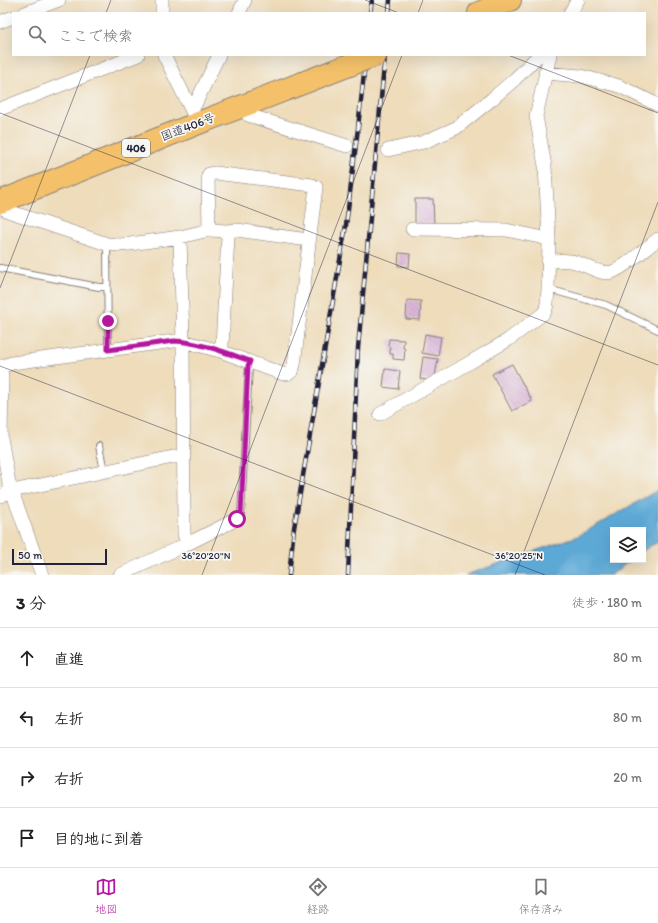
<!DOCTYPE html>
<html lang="ja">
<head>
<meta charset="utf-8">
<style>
	body { margin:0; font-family:Itim,"Klee One",sans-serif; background:#f2f2f2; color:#202124 }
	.controls { position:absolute; right:12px; bottom:12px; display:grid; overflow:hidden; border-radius:0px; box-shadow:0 4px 16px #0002 }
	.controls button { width:36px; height:36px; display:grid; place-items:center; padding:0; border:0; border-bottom:1px solid #e0e0e0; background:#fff; color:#202124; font:20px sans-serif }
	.scale { position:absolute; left:12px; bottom:10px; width:95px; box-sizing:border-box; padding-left:4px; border:2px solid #22223b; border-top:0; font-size:11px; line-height:14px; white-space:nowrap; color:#22223b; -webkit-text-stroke:3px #f6f6f2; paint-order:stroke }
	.stop { position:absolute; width:12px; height:12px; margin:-9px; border:3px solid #b5179e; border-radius:50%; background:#fff }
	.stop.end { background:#b5179e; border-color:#fff; box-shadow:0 1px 4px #0008 }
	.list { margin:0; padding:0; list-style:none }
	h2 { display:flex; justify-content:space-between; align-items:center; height:52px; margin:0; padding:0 16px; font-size:17px }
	h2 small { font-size:13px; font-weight:400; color:#757577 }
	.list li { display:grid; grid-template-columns:26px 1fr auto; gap:12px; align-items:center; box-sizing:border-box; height:60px; padding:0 16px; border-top:1px solid #e0e0e0 }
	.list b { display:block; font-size:15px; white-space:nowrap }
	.list em { font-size:13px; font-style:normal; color:#757577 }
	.icon { flex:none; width:22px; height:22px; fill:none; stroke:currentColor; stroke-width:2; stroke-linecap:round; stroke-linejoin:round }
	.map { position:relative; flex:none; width:658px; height:575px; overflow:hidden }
	.search { position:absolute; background:#fff; box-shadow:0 4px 16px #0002; left:12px; right:12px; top:12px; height:44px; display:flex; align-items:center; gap:10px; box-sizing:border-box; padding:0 14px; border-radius:0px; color:#757577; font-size:15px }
	.sheet { height:292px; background:#fff }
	nav { display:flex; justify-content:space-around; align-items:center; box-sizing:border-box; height:56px; border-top:1px solid #e0e0e0; background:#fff; font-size:11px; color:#757577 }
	nav a { display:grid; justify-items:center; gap:2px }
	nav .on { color:#b5179e }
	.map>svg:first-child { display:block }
</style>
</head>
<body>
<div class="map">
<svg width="658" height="575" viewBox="0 0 658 575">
	<defs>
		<pattern id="building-back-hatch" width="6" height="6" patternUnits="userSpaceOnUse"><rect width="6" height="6" fill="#dcb6d8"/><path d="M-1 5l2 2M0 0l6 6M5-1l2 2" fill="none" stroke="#bc9cba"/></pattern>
	</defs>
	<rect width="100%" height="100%" fill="#f6f6f2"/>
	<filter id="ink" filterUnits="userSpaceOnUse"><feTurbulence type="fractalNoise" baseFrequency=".025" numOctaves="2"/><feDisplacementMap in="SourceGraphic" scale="8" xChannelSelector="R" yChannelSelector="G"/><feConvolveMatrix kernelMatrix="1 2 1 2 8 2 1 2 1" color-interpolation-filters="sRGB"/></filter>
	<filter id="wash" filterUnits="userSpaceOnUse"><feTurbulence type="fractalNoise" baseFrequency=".012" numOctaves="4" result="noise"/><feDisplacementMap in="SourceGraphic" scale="16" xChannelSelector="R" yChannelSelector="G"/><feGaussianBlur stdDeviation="0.9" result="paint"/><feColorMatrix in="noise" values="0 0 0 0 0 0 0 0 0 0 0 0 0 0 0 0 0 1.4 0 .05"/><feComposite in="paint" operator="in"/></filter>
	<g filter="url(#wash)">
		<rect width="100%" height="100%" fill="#eedcba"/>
		<path fill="#5da9d6" stroke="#406688" d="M658,490V542L650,546L643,551V530H613V560H631L611,575H466L578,536Z"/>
		<g id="blocks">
			<path fill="url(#building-back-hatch)" d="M415,199H433L434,223L415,224Z
				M399,253L410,254L409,267L398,266Z
				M407,300L421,301L420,320L406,319Z
				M425,334L441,337L438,356L422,353Z
				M389,339L404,340L403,348L405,349L404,360L393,359V354H390V347L388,346Z
				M423,357L438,359L434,381L420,379Z
				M512,364L532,401L512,411L492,374Z
				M385,369L400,371L398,389L383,387Z"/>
		</g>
	</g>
	<g filter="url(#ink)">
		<use href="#blocks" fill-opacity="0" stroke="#887f7a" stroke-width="1"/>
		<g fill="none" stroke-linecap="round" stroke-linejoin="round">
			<defs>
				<path id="lane" d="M107,244L108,350
					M0,268L99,287H107
					M548,289L606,305L658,330
					M99,446L104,471
					M237,519L241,514L249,366L250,361"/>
				<path id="street" d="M25,13L59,0
					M162,13V0
					M239,13L245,0
					M570,13L578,0
					M0,22L13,17
					M164,55L192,111L196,124
					M545,73L581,76L619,86L658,105
					M244,105L248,115L347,146
					M0,109L138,55
					M192,111L219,55
					M388,150L424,142L456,128L492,99L515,79L539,55
					M0,205L4,209L8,211L107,244L119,245L130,244L180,237L209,230L227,231L237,230L308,240
					M412,229L506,230L549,239
					M180,237L183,341L184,534L187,544
					M548,261C556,261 563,260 570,261C583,262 599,276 612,272C626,267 646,248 658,239
					M220,351L222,346L228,236L227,231
					M1,366L2,377L1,438L9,483L42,575
					M0,367L12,363L174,341H183L220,351L283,374H288L292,371L294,365L316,187L312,185L215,173L209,174L208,176L209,230
					M380,414L457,370L508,340L544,313L546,309L547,303L548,289L549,239L545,166L536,116L550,55
					M0,496L12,491L173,457H183
					M120,575L187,544L237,519"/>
				<path id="highway" d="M479,13L510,0
					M0,202L196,124L352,64"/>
			</defs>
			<use href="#lane" stroke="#887f7a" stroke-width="8"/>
			<use href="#street" stroke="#887f7a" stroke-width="14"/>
			<use href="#highway" stroke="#887f7a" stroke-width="24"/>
			<use href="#lane" stroke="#fff" stroke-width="6"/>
			<use href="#street" stroke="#fff" stroke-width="13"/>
			<use href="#highway" stroke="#f4c16a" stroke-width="22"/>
			<defs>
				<path id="rail" d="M370,13L372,0
					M389,13L390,0
					M289,575L294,528L346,225L358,128L366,55
					M348,575L358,348L385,55"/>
			</defs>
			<use href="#rail" stroke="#22223b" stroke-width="4.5"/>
			<use href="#rail" stroke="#f6f6f2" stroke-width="3" stroke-dasharray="9" stroke-linecap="butt"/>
			<defs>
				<path id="highway-bridge" d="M352,64L376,55"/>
			</defs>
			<use href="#highway-bridge" stroke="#887f7a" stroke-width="24" stroke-linecap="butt"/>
			<use href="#highway-bridge" stroke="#f4c16a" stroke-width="22"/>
		</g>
	</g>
	<g fill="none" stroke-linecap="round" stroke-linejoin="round" filter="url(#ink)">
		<path stroke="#b5179e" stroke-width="5" d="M108,321V350L174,341C199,342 227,353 250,361L248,366L241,514L237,519"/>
	</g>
	<path fill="none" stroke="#22223b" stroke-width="1" stroke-opacity="0.45" d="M365,0L399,13M106,13L111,0M418,13L423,0M508,55L658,113M0,113L658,365M0,288L90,55M0,366L545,575M202,575L402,55M515,575L658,202"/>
	<g text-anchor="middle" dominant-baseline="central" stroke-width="3.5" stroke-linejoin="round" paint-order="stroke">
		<rect fill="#f6f6f2" stroke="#626272" stroke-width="1" x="122" y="139" width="28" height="18" rx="3"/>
		<g font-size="11" font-weight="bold" fill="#22223b">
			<text x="136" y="148">406</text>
		</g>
		<g font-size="12" fill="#22223b" stroke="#f6f6f2">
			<text transform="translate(188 127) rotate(-21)">国道406号</text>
		</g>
	</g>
	<g font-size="10" text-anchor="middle" fill="#22223b" stroke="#f6f6f2" stroke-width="3.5" stroke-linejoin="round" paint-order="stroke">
		<text x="206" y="559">36°20'20"N</text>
		<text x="519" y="559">36°20'25"N</text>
	</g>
</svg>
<div class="controls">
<button><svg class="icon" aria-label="layers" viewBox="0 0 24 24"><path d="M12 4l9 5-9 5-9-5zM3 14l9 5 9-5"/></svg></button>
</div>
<div class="scale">50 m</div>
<div class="stop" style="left:237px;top:519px"></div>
<div class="stop end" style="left:108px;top:321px"></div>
<div class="search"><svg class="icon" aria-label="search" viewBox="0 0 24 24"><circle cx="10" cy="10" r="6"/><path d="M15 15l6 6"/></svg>ここで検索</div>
</div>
<section class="sheet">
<h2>3 分<small>徒歩 · 180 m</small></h2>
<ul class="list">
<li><svg class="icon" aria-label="ahead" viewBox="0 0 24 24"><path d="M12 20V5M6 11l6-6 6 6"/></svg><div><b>直進</b></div><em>80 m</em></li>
<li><svg class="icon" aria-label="left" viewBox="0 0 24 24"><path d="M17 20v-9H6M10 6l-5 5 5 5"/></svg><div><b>左折</b></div><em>80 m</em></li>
<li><svg class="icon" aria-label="right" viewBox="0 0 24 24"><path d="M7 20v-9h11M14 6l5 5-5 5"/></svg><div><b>右折</b></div><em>20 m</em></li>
<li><svg class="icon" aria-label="arrive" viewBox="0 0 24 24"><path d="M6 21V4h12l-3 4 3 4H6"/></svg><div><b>目的地に到着</b></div></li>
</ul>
</section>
<nav>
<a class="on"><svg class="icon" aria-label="map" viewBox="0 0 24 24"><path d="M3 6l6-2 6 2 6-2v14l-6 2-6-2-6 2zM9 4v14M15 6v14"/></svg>地図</a>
<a><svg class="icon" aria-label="directions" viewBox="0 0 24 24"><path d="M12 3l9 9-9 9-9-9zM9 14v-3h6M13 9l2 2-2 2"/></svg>経路</a>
<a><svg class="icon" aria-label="saved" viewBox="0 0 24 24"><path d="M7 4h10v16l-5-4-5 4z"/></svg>保存済み</a>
</nav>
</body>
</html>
